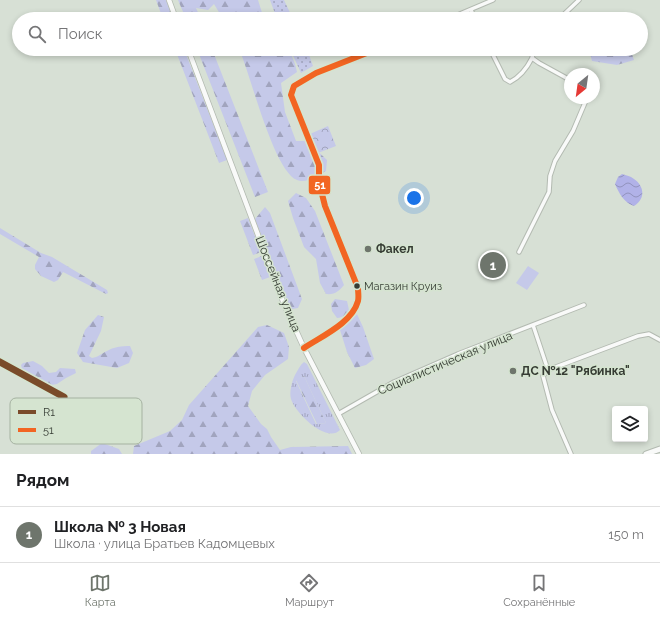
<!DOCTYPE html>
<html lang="ru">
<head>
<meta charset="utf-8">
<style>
	body { margin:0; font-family:Raleway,sans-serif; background:#f2f2f2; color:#202124 }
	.controls { position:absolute; right:12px; bottom:12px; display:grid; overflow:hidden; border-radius:4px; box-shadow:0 2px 6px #0003 }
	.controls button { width:36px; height:36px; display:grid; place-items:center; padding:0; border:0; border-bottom:1px solid #e0e0e0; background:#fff; color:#202124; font:20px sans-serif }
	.compass { position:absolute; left:564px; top:68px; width:36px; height:36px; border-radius:50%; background:#fff; box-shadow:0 2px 6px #0003; rotate:209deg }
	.you { position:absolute; left:414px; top:198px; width:14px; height:14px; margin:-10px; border:3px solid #fff; border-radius:50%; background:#1a73e8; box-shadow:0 0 0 6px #1a73e833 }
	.badge { display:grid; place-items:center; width:26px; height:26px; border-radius:50%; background:#6e756c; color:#fff; font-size:13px; font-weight:700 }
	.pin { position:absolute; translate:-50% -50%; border:2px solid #fff; box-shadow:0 1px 4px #0006 }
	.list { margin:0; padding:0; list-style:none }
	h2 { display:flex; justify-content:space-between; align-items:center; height:52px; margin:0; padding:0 16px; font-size:17px }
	h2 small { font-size:13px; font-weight:400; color:#757577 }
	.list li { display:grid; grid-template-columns:26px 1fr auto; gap:12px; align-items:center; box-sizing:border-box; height:56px; padding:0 16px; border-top:1px solid #e0e0e0 }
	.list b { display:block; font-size:15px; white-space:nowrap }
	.list p { margin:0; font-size:13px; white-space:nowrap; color:#757577 }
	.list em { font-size:13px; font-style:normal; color:#757577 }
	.icon { flex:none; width:22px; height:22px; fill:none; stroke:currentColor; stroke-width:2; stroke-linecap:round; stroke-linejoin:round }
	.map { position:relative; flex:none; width:660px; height:454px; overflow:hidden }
	.search { position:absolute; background:#fff; box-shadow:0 2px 6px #0003; left:12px; right:12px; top:12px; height:44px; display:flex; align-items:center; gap:10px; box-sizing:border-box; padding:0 14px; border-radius:22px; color:#757577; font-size:15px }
	.sheet { height:108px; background:#fff }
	nav { display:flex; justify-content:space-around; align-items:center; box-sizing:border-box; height:56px; border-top:1px solid #e0e0e0; background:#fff; font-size:11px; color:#757577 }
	nav a { display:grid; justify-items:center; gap:2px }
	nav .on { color:#6e756c }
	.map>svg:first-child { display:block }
</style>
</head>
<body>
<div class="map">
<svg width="660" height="454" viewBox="0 0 660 454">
	<defs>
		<pattern id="grass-tufts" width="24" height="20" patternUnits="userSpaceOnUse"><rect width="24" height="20" fill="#c5c9e9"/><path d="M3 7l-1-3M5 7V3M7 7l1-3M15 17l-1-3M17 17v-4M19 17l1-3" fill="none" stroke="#a1a4be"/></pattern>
		<pattern id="forest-firs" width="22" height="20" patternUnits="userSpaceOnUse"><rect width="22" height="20" fill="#c5c9e9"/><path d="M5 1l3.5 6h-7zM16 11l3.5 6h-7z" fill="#a1a4be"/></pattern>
		<pattern id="park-crowns" width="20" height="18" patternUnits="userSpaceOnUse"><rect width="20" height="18" fill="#c5c9e9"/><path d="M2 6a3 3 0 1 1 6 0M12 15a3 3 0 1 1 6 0" fill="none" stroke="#a1a4be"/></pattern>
		<pattern id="garden-dots" width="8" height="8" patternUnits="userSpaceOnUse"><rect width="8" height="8" fill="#c5c9e9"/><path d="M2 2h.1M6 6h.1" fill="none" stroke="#a1a4be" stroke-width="1.8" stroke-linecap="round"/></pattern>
		<pattern id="water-waves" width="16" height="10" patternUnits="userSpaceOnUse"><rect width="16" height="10" fill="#b1b2e8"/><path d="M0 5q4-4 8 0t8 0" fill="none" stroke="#9192bd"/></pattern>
	</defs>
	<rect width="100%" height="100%" fill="#d7e0d5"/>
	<path fill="url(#grass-tufts)" fill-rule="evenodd" d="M304,362L307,364L340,430C327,444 295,413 291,399C289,392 292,381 295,375C298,370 300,365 304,362ZM304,376L326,423L316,424L296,381Z"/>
	<path fill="url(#forest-firs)" d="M156,0H166L173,19H163Z
		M178,0H258L264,19H223L214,4L208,10L196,8L201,19H186Z
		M175,49H184L227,160L219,163Z
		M197,49H212L268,192L255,197Z
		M239,49H289L295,64L297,72L281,83L285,112L296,141H307L327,160L326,171C318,175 306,184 297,180C273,170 251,75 239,49Z
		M589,49H597L602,53L617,55L619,49H630L634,60L617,65L592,61Z
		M296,193L306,198L315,211L344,285C339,291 335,295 326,294L320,283L316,259L304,247L293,218L288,201Z
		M265,207L270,213L302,299L298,308L292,309L289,305L255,219Z
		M248,218L261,252L253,255L240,221Z
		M0,228L41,253L52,257L107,290L108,293L106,294L63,272L58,280L54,282L41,276L35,269V265L39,257L0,234Z
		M262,256L270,277L262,280L254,259Z
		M335,299L347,301L349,310C346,314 343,318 337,318L332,311L331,304Z
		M357,314L363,327L374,359L366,365L355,368L347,352L340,330Z
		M98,315L104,317L101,331L89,356L92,358C98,357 101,354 107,351C113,347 122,346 130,346L133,353L129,363L117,368L83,362L77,353L85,330Z
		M267,325L284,333L289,347L288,359L265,375L252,391L248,406L261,424L267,429L271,437L280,450L291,447L348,446L352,454H133L134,446L170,431L182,420L189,405L258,327Z
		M33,361L42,366L49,373L56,372L60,368L75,369L76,373L66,378L57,384L51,385L22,369L21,365L23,363Z
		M304,376L326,423L317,424L296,380Z
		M102,443L119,449L122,454H91V451Z"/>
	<path fill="url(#park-crowns)" d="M328,126L336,146L318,153L310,134Z"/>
	<path fill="url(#garden-dots)" d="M270,0H284L293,19H277Z
		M290,49H307L313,66L301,73Z"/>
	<path fill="#c5c9e9" d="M528,266L539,273L527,290L516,283Z"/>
	<path fill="url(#water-waves)" d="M622,174C625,175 629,176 631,177C644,184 647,198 634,206C624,203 619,193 615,184L618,177Z"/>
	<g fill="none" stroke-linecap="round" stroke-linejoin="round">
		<defs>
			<path id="minor" d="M471,10L475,19
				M448,19L493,0
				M559,19L579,0
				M490,49L505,79L510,82C520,77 527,68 532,58
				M534,49L532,58L539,63L570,80
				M519,252L549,192L550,176L555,161L573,131L587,98
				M533,325L548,370
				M304,348C322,336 352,323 358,301C359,297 358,292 358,288L325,206L319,182V165L291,95L294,86L316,73L377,49
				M338,414L394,382L458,354L584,305
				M571,454L552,410L543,376L548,370L638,336L649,334L660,340"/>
			<path id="tertiary" d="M169,0L176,19
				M188,49L284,304L304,348L359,454"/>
			<path id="secondary" d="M646,454L660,449"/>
		</defs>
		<use href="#minor" stroke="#b3bab1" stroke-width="5.5"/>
		<use href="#tertiary" stroke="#b3bab1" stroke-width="6"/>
		<use href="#secondary" stroke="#b3bab1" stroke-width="7"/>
		<use href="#minor" stroke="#f9faf9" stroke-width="3.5"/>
		<use href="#tertiary" stroke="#f9faf9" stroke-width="4.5"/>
		<use href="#secondary" stroke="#f9faf9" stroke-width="5"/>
		<defs>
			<path id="bus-1" d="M304,348C322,336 352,323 358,301C359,297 358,292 358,288L325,206L319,182V165L291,95L294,86L316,73L377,49"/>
		</defs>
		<use href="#bus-1" stroke="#d5e4d0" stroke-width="9"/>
		<use href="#bus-1" stroke="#f26522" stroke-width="6"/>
		<defs>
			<path id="rail-1" d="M0,362L64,397"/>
		</defs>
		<use href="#rail-1" stroke="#d5e4d0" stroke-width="10"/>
		<use href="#rail-1" stroke="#7a4b2a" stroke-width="7"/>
	</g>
	<g fill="#6e756c" stroke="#d5e4d0" stroke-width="1.5">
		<circle cx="368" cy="249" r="4"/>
		<circle cx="513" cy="371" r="4"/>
	</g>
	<circle fill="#363c34" stroke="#d5e4d0" stroke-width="1.5" cx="357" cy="286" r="3.5"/>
	<g text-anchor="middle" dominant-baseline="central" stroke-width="3" stroke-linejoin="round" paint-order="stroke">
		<g font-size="11" fill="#363c34" stroke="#d5e4d0" text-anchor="start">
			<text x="364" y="286">Магазин Круиз</text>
		</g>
		<g font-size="12" font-weight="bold" fill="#363c34" stroke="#d5e4d0" text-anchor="start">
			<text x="376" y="249">Факел</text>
			<text x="521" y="371">ДС №12 "Рябинка"</text>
		</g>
		<g font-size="12" fill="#363c34" stroke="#d5e4d0">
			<text transform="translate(278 284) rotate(68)">Шоссейная улица</text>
			<text transform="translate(445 363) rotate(-23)">Социалистическая улица</text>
		</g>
	</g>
	<rect x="10" y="398" width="132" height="46" rx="6" fill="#d5e4d0" stroke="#a5b2a1" stroke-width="1"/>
	<rect x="18" y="410" width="18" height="4" fill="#7a4b2a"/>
	<rect x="18" y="428" width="18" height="4" fill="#f26522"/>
	<g font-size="11" fill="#363c34">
		<text x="43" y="416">R1</text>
		<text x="43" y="434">51</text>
	</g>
	<rect stroke="#d5e4d0" stroke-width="1.5" x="308" y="175" width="23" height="20" rx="4" fill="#f26522"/>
	<g font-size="11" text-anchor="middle" font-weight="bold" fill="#fff">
		<text x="320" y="189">51</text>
	</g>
</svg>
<div class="controls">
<button><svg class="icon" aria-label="layers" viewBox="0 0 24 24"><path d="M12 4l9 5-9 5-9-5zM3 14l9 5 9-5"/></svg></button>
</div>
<svg class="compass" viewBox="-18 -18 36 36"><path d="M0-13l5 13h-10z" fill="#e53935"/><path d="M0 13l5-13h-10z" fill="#757577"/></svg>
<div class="you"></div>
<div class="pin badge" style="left:493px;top:265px">1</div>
<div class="search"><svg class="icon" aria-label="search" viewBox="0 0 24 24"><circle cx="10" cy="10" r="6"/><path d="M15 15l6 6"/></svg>Поиск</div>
</div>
<section class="sheet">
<h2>Рядом<small></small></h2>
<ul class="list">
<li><span class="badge">1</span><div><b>Школа № 3 Новая</b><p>Школа · улица Братьев Кадомцевых</p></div><em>150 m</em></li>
</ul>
</section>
<nav>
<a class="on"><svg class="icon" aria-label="map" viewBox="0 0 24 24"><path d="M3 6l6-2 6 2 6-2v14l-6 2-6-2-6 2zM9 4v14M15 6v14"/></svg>Карта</a>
<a><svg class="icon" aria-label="directions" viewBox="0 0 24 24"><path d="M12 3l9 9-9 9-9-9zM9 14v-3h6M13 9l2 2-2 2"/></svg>Маршрут</a>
<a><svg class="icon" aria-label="saved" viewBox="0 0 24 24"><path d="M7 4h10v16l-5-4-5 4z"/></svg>Сохранённые</a>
</nav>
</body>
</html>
